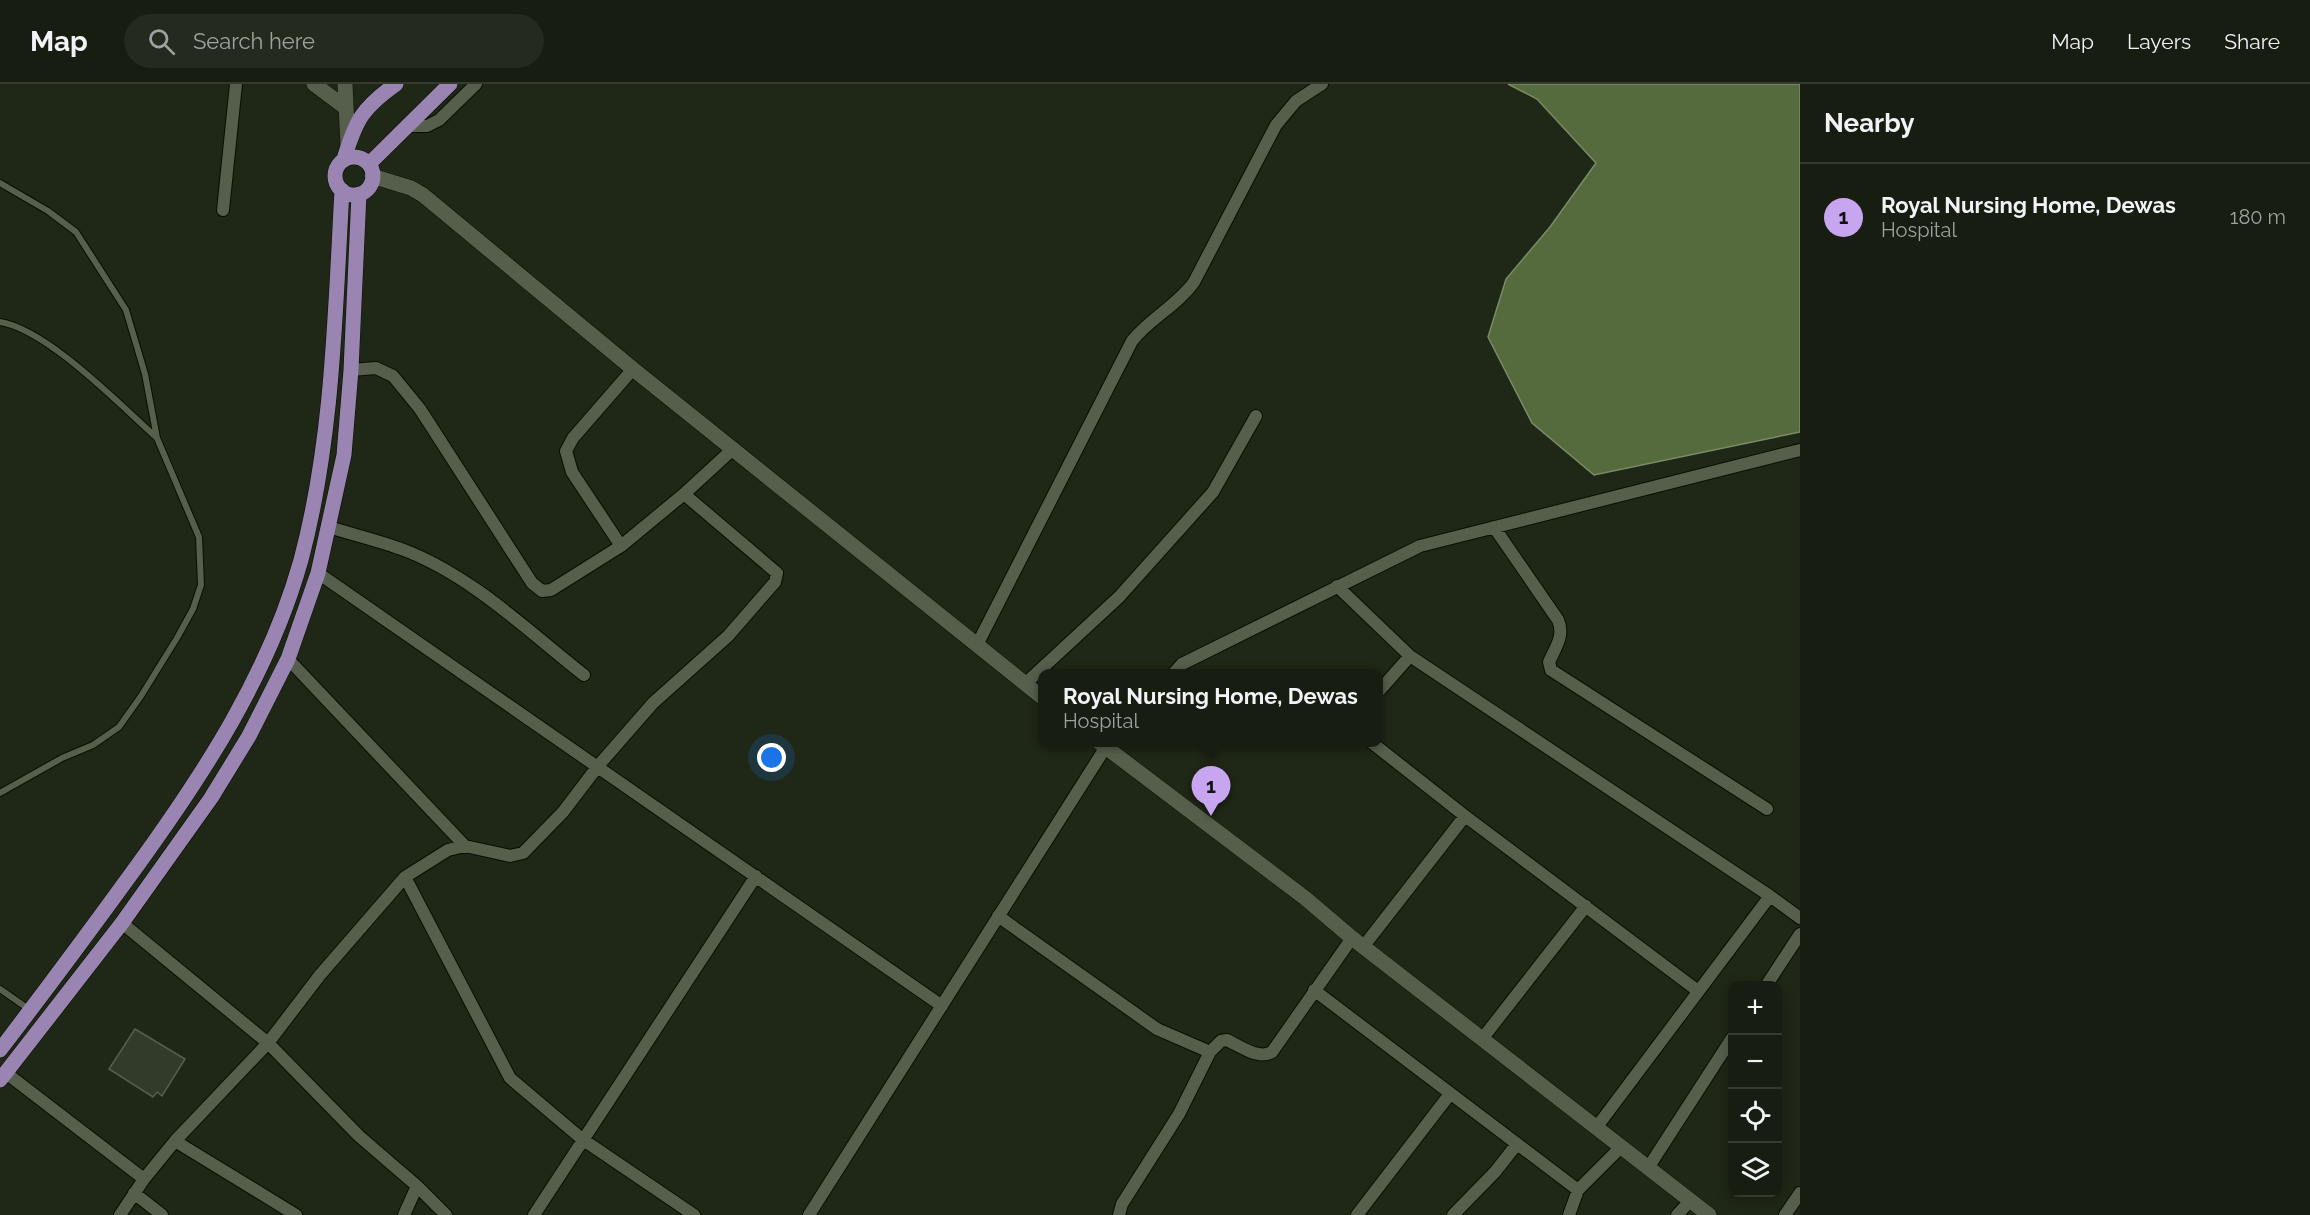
<!DOCTYPE html>
<html lang="en">
<head>
<meta charset="utf-8">
<style>
	body { margin:0; font-family:Raleway,sans-serif; background:#242a1e; color:#f1f3f6 }
	.controls { position:absolute; right:18px; bottom:18px; display:grid; overflow:hidden; border-radius:12px; box-shadow:0 3px 15px #0003 }
	.controls button { width:54px; height:54px; display:grid; place-items:center; padding:0; border:0; border-bottom:2px solid #363b30; background:#171d10; color:#f1f3f6; font:30px sans-serif }
	.you { position:absolute; left:772px; top:674px; width:21px; height:21px; margin:-15px; border:4px solid #fff; border-radius:50%; background:#1a73e8; box-shadow:0 0 0 9px #1a73e833 }
	.badge { display:grid; place-items:center; width:39px; height:39px; border-radius:50%; background:#c8a6ef; color:#111; font-size:20px; font-weight:700 }
	.pin { position:absolute; translate:-50% -50px; filter:drop-shadow(0 2px 3px #0008) }
	.pin::after { content:''; position:absolute; top:32px; width:21px; height:18px; background:inherit; clip-path:polygon(0 0,100% 0,50% 100%) }
	.popup { position:absolute; left:1038px; top:585px; width:345px; height:78px; box-sizing:border-box; display:grid; place-content:center; border-radius:12px; background:#171d10; filter:drop-shadow(0 2px 4px #0005); font-size:20px; white-space:nowrap; color:#9ea29f }
	.popup b { font-size:22px; color:#f1f3f6 }
	.popup::after { content:''; position:absolute; left:50%; top:100%; margin-left:-12px; border:12px solid transparent; border-top-color:#171d10 }
	.list { margin:0; padding:0; list-style:none }
	h2 { display:flex; justify-content:space-between; align-items:center; height:78px; margin:0; padding:0 24px; font-size:26px }
	h2 small { font-size:20px; font-weight:400; color:#9ea29f }
	.list li { display:grid; grid-template-columns:39px 1fr auto; gap:18px; align-items:center; box-sizing:border-box; height:108px; padding:0 24px; border-top:2px solid #363b30 }
	.list b { display:block; font-size:22px; white-space:nowrap }
	.list p { margin:0; font-size:20px; white-space:nowrap; color:#9ea29f }
	.list em { font-size:20px; font-style:normal; color:#9ea29f }
	.icon { flex:none; width:33px; height:33px; fill:none; stroke:currentColor; stroke-width:2; stroke-linecap:round; stroke-linejoin:round }
	.map { position:relative; flex:none; width:1800px; height:1131px; overflow:hidden }
	header { display:flex; align-items:center; gap:36px; box-sizing:border-box; height:84px; padding:0 30px; background:#171d10; border-bottom:2px solid #363b30 }
	header strong { font-size:28px }
	nav { display:flex; gap:33px; margin-inline-start:auto; font-size:21px }
	.search { width:420px; height:54px; background:#242a1e; display:flex; align-items:center; gap:15px; box-sizing:border-box; padding:0 21px; border-radius:33px; color:#9ea29f; font-size:22px }
	main { display:flex }
	aside { flex:1; background:#171d10 }
	.map>svg:first-child { display:block }
</style>
</head>
<body>
<header>
<strong>Map</strong>
<div class="search"><svg class="icon" aria-label="search" viewBox="0 0 24 24"><circle cx="10" cy="10" r="6"/><path d="M15 15l6 6"/></svg>Search here</div>
<nav><a>Map</a><a>Layers</a><a>Share</a></nav>
</header>
<main>
<div class="map">
<svg width="1800" height="1131" viewBox="0 0 1800 1131">
	<rect width="100%" height="100%" fill="#1f2716"/>
	<path fill="#556b3e" stroke="#7b8c69" stroke-width="1.5" d="M1508,0H1800V348L1594,391L1532,339L1488,253L1506,195L1550,143L1596,79L1537,15Z"/>
	<path fill="#323b2a" stroke="#565f4d" stroke-width="1.5" d="M135,945L185,975L162,1012L157,1008L153,1013L109,985Z"/>
	<g fill="none" stroke-linecap="round" stroke-linejoin="round">
		<defs>
			<path id="service" d="M0,99L48,127L76,148L126,226L145,290L157,354L199,453L201,501L193,525L177,554L141,612L119,643L93,661L62,674L0,709
				M0,238C48,246 120,321 157,354
				M0,905L30,926"/>
			<path id="minor" d="M407,42H427L439,36L476,0
				M223,126L236,0
				M351,286L376,284L393,292L420,325L532,499L542,507L551,506L621,462L684,410L734,364
				M329,443C354,451 380,457 404,466C472,492 528,547 584,591
				M1494,443L1558,536C1565,552 1555,564 1549,578L1551,586L1767,725
				M621,462L572,388L566,367L573,354L633,285
				M318,489L942,922
				M1337,502L1410,572L1770,812L1800,834
				M977,561L1132,257C1150,234 1177,222 1194,198L1276,41L1296,17L1322,0
				M288,575L465,762
				M1173,590L1182,580L1420,462L1800,366
				M1026,599L1119,513L1213,408L1256,332
				M1379,607L1410,572
				M1371,658L1465,732L1698,907
				M405,793L510,994L582,1055L694,1131
				M998,832L1157,945L1210,968
				M122,839L268,959L359,1052L417,1102L446,1131
				M1363,863L1465,732
				M1766,902L1800,850
				M1314,906L1578,1106L1621,1063
				M1482,955L1586,822
				M6,989L144,1095
				M1596,1044L1770,812
				M175,1057L296,1131
				M1648,1084L1732,954
				M134,1109L162,1131
				M120,1131L144,1095L175,1057L268,959L320,891L405,793L448,766L465,762L510,772L523,769L563,728L598,682L653,619L728,552L775,498L777,489L684,410
				M404,1131L417,1102
				M534,1131L756,792
				M809,1131L1109,658
				M1119,1131L1122,1120L1179,1030L1210,968L1221,957L1227,956C1240,962 1258,976 1272,968L1352,854
				M1357,1131L1450,1010
				M1453,1131L1495,1088L1517,1060
				M1569,1131L1578,1106
				M1677,1131L1690,1117
				M1785,1131L1800,1109"/>
			<path id="tertiary" d="M314,0L346,24
				M345,0L348,62
				M372,92L411,104L423,111L633,285L1043,614
				M1099,658L1305,814L1352,854L1709,1131"/>
			<path id="primary" d="M335 92a19 19 0 1 1 38 0a19 19 0 1 1-38 0Z
				M344,75C356,36 362,24 396,0
				M369,80L450,0
				M0,966C46,906 92,844 137,782C205,688 269,590 301,476C333,356 335,230 342,106
				M0,996L122,839L211,714L249,652L288,575L318,489L344,371L351,286L359,110"/>
		</defs>
		<use href="#service" stroke="#080f03" stroke-width="8"/>
		<use href="#minor" stroke="#080f03" stroke-width="14"/>
		<use href="#tertiary" stroke="#080f03" stroke-width="16"/>
		<use href="#primary" stroke="#080f03" stroke-width="16"/>
		<use href="#service" stroke="#555f4c" stroke-width="6"/>
		<use href="#minor" stroke="#555f4c" stroke-width="12"/>
		<use href="#tertiary" stroke="#555f4c" stroke-width="15"/>
		<use href="#primary" stroke="#9984b2" stroke-width="15"/>
	</g>
</svg>
<div class="controls">
<button>+</button>
<button>−</button>
<button><svg class="icon" aria-label="locate" viewBox="0 0 24 24"><circle cx="12" cy="12" r="6"/><path d="M12 2v4M12 18v4M2 12h4M18 12h4"/></svg></button>
<button><svg class="icon" aria-label="layers" viewBox="0 0 24 24"><path d="M12 4l9 5-9 5-9-5zM3 14l9 5 9-5"/></svg></button>
</div>
<div class="you"></div>
<div class="pin badge" style="left:1211px;top:732px">1</div>
<div class="popup"><b>Royal Nursing Home, Dewas</b>Hospital</div>
</div>
<aside>
<h2>Nearby<small></small></h2>
<ul class="list">
<li><span class="badge">1</span><div><b>Royal Nursing Home, Dewas</b><p>Hospital</p></div><em>180 m</em></li>
</ul>
</aside>
</main>
</body>
</html>
